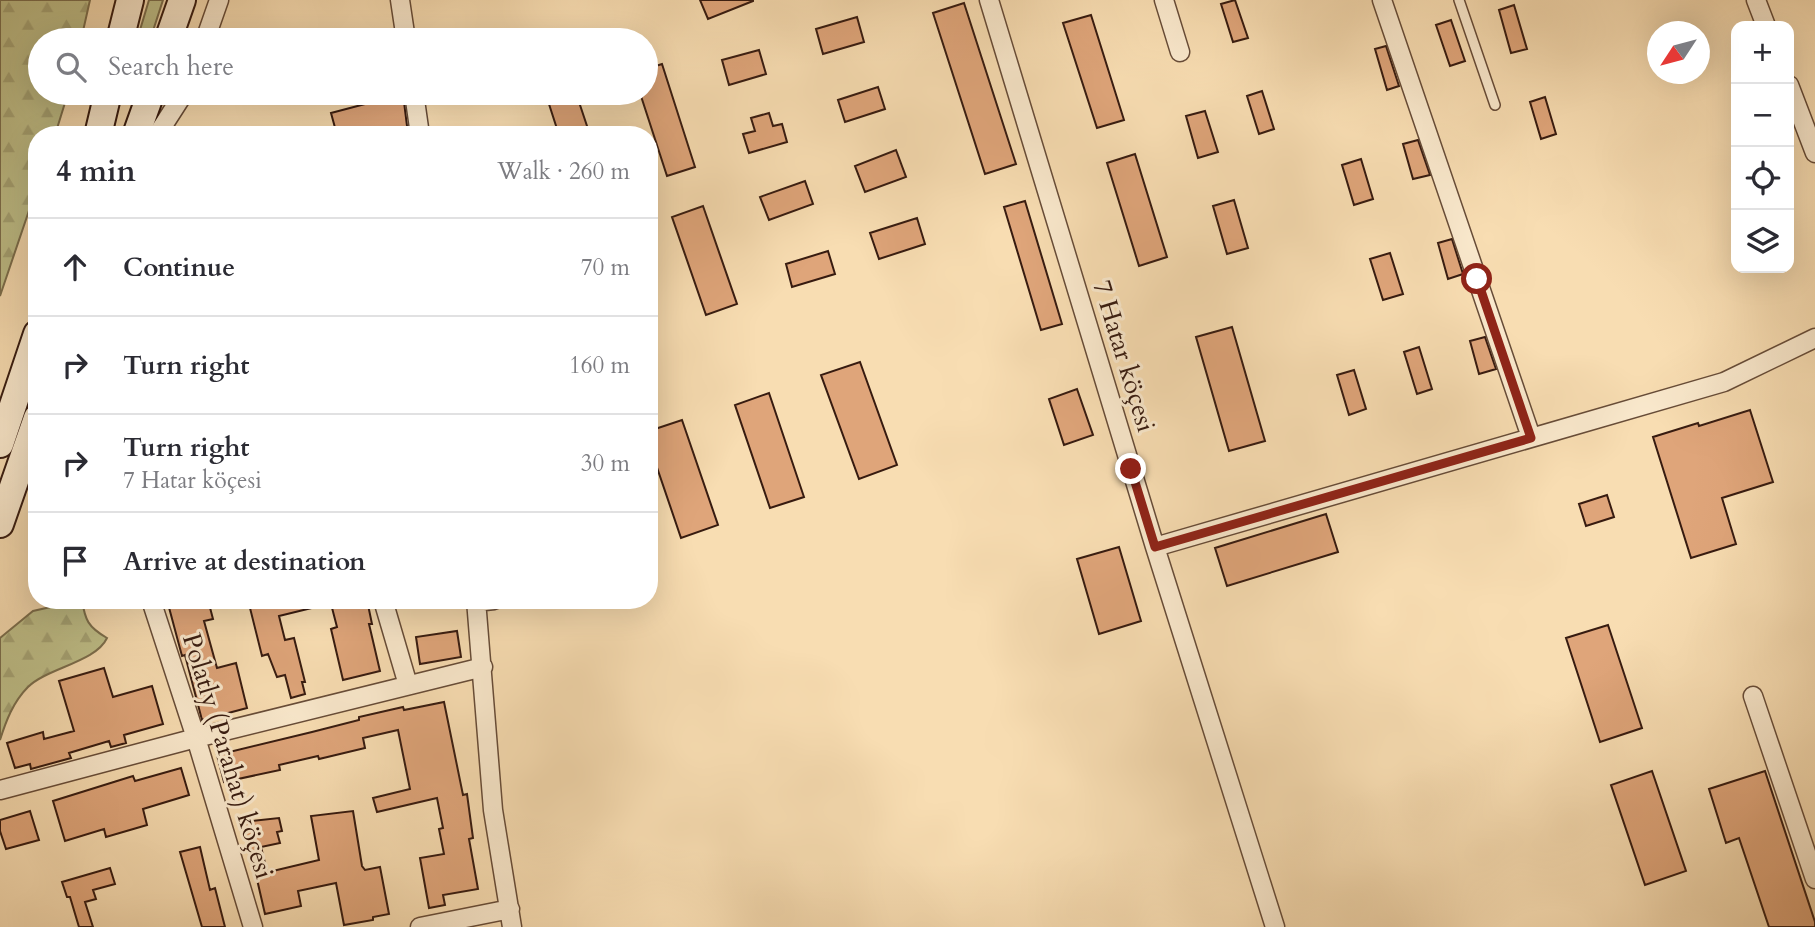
<!DOCTYPE html>
<html lang="en">
<head>
<meta charset="utf-8">
<style>
	body { margin:0; font-family:Cardo,serif; background:#f7f7f7; color:#2b2b33 }
	.controls { position:absolute; right:21px; top:21px; display:grid; overflow:hidden; border-radius:14px; box-shadow:0 7px 28px #0002 }
	.controls button { width:63px; height:63px; display:grid; place-items:center; padding:0; border:0; border-bottom:2px solid #e1e1e2; background:#fff; color:#2b2b33; font:35px sans-serif }
	.compass { position:absolute; left:1647px; top:21px; width:63px; height:63px; border-radius:50%; background:#fff; box-shadow:0 7px 28px #0002; rotate:234deg }
	.stop { position:absolute; width:21px; height:21px; margin:-16px; border:5px solid #8f2418; border-radius:50%; background:#fff }
	.stop.end { background:#8f2418; border-color:#fff; box-shadow:0 2px 7px #0008 }
	.list { margin:0; padding:0; list-style:none }
	h2 { display:flex; justify-content:space-between; align-items:center; height:91px; margin:0; padding:0 28px; font-size:30px }
	h2 small { font-size:23px; font-weight:400; color:#7c7c81 }
	.list li { display:grid; grid-template-columns:46px 1fr auto; gap:21px; align-items:center; box-sizing:border-box; height:98px; padding:0 28px; border-top:2px solid #e1e1e2 }
	.list b { display:block; font-size:26px; white-space:nowrap }
	.list p { margin:0; font-size:23px; white-space:nowrap; color:#7c7c81 }
	.list em { font-size:23px; font-style:normal; color:#7c7c81 }
	.icon { flex:none; width:38px; height:38px; fill:none; stroke:currentColor; stroke-width:2; stroke-linecap:round; stroke-linejoin:round }
	.map { position:relative; flex:none; width:1815px; height:927px; overflow:hidden }
	.search { position:absolute; background:#fff; box-shadow:0 7px 28px #0002; left:28px; top:28px; width:630px; height:77px; display:flex; align-items:center; gap:18px; box-sizing:border-box; padding:0 24px; border-radius:38px; color:#7c7c81; font-size:26px }
	.panel { position:absolute; background:#fff; box-shadow:0 7px 28px #0002; left:28px; top:126px; width:630px; height:483px; border-radius:28px }
	.map>svg:first-child { display:block }
</style>
</head>
<body>
<div class="map">
<svg width="1815" height="927" viewBox="0 0 1815 927">
	<defs>
		<pattern id="forest-firs" width="22" height="20" patternUnits="userSpaceOnUse" patternTransform="scale(1.75)"><rect width="22" height="20" fill="#bfc08a"/><path d="M5 1l3.5 6h-7zM16 11l3.5 6h-7z" fill="#a5a476"/></pattern>
	</defs>
	<rect width="100%" height="100%" fill="#f8ddb2"/>
	<filter id="stains"><feTurbulence type="fractalNoise" baseFrequency=".00286" numOctaves="4"/><feColorMatrix values="0 0 0 0 .2 0 0 0 0 .09 0 0 0 0 .02 0 0 0 .5 -.17"/></filter>
	<radialGradient id="worn" r=".72"><stop offset=".6" stop-color="#630" stop-opacity="0"/><stop offset="1" stop-color="#630" stop-opacity=".3"/></radialGradient>
	<path fill="#bfc08a" stroke="#7b6e4d" stroke-width="2" d="M149,0H163L150,40H137Z"/>
	<path fill="url(#forest-firs)" stroke="#7b6e4d" stroke-width="2" d="M0,0H90L81,40H40V93H68L55,135H37V187L0,296Z
		M82,600C85,620 88,627 107,638C96,662 47,668 28,687C13,702 6,721 0,740V638L33,611Z"/>
	<path fill="#dfa57a" stroke="#371b10" stroke-width="2" d="M700,0H753V1L708,19Z
		M1235,0L1248,38L1233,42L1221,4Z
		M964,3L1016,164L985,174L933,13Z
		M1514,5L1527,49L1511,53L1499,10Z
		M1091,15L1124,120L1097,128L1063,23Z
		M857,17L864,42L823,54L816,29Z
		M1451,20L1465,61L1450,66L1436,25Z
		M1386,46L1399,86L1387,90L1375,49Z
		M759,50L766,74L729,85L722,60Z
		M662,64L695,167L667,176L640,93H646V69Z
		M878,87L885,109L845,122L838,100Z
		M1262,91L1274,129L1259,134L1247,96Z
		M576,93L590,135H559L548,101Z
		M403,94L408,134L337,135L331,113Z
		M1545,97L1556,134L1541,139L1530,102Z
		M1205,111L1218,152L1198,158L1186,116Z
		M769,113L773,126L782,124L787,142L749,153L743,134L755,131L751,118Z
		M1418,140L1430,175L1413,179L1403,144Z
		M896,150L906,177L865,192L855,166Z
		M1135,154L1167,257L1139,266L1107,163Z
		M1361,159L1373,199L1354,205L1342,165Z
		M805,181L813,204L769,220L760,197Z
		M1234,200L1248,248L1227,254L1213,206Z
		M1025,201L1062,324L1041,330L1004,207Z
		M703,206L737,304L706,315L672,217Z
		M917,218L925,244L879,259L870,233Z
		M1452,239L1463,274L1448,279L1438,243Z
		M828,251L835,274L792,287L786,264Z
		M1390,253L1403,294L1383,300L1370,259Z
		M1232,327L1265,441L1229,451L1196,337Z
		M1485,337L1496,369L1479,374L1470,341Z
		M1419,347L1432,389L1417,394L1404,352Z
		M860,362L897,465L859,479L821,375Z
		M1354,370L1366,409L1349,415L1337,375Z
		M1077,389L1093,435L1064,445L1049,399Z
		M769,393L804,497L770,508L735,405Z
		M1750,410L1773,482L1722,498L1736,544L1691,558L1653,437L1698,423L1699,426Z
		M682,420L718,525L681,538L649,444V431Z
		M1607,495L1614,517L1586,526L1579,504Z
		M1326,514L1338,552L1227,586L1215,548Z
		M1119,547L1141,621L1099,634L1077,559Z
		M167,600H208L213,619L204,621L217,668L236,663L247,708L202,720L185,655L182,656Z
		M248,600H323L324,605L279,616L285,640L294,638L305,682H302L305,694L291,698L285,675L277,677L268,654L262,656Z
		M330,600H367L372,624H369L380,671L343,680L331,629L337,627Z
		M1608,625L1642,728L1600,742L1566,638Z
		M457,631L461,657L420,664L416,637Z
		M104,668L113,697L152,686L163,724L124,735L126,743L111,747L109,741L69,753L71,758L31,769L30,764L15,768L7,743L43,732L44,739L74,731L59,681Z
		M444,702L463,795L467,794L473,838L469,839L478,889L443,895L445,905L429,908L420,858L444,854L439,829L443,828L437,798L377,812L373,798L410,789L398,730L363,738L365,748L319,759L318,756L279,765L280,770L224,782L217,755L312,732L359,720V717L403,707L404,710Z
		M181,768L189,795L143,809L147,825L106,837L104,829L65,841L53,801L133,776L135,781Z
		M1652,771L1686,871L1645,885L1611,785Z
		M1765,771L1815,922V927H1769L1739,838L1726,843L1709,789Z
		M30,811L39,840L6,849L0,831V820Z
		M353,811L362,866L365,870L380,867L389,914L373,917V920L344,925L336,883L298,891L301,906L265,914L256,875L319,860L311,816Z
		M279,818L282,831L277,832L280,843L261,847L267,871L255,874L243,822Z
		M200,847L210,890L215,888L225,927H202L180,852Z
		M110,868L115,884L93,890L96,899L85,902L93,927H79L70,897H67L62,882Z"/>
	<g fill="none" stroke-linecap="round" stroke-linejoin="round">
		<defs>
			<path id="lane" d="M1459,0L1495,105"/>
			<path id="street" d="M400,0L406,40
				M989,0L1155,547L1275,927
				M1164,0L1180,52
				M1382,0L1531,437
				M1756,0L1766,26
				M205,40L219,0
				M1789,85L1815,153
				M414,93L420,135
				M157,135L184,93
				M1155,547L1724,382L1815,338
				M151,600L196,738L253,927
				M383,600L408,685
				M476,600L493,810L512,927
				M476,602L494,600
				M1753,696L1815,879
				M0,790L196,738L483,667
				M420,927L510,909"/>
			<path id="secondary" d="M120,40L130,0
				M168,40L182,0
				M98,135L108,93
				M136,135L151,93
				M0,444L37,334
				M0,524L37,418"/>
		</defs>
		<use href="#lane" stroke="#674c38" stroke-width="12"/>
		<use href="#street" stroke="#674c38" stroke-width="21"/>
		<use href="#secondary" stroke="#371b10" stroke-width="30"/>
		<use href="#lane" stroke="#fae9cd" stroke-width="9"/>
		<use href="#street" stroke="#fae9cd" stroke-width="18"/>
		<use href="#secondary" stroke="#fae9cd" stroke-width="26"/>
	</g>
	<g fill="none" stroke-linecap="round" stroke-linejoin="round">
		<path stroke="#8f2418" stroke-width="9" d="M1131,469L1155,547L1531,438L1477,279"/>
	</g>
	<g text-anchor="middle" dominant-baseline="central" stroke-width="6" stroke-linejoin="round" paint-order="stroke">
		<g font-size="26" fill="#371b10" stroke="#fae9cd">
			<text transform="translate(1124 356) rotate(73)">7 Hatar köçesi</text>
			<text transform="translate(228 756) rotate(73)">Polatly (Parahat) köçesi</text>
		</g>
	</g>
	<rect width="100%" height="100%" filter="url(#stains)"/>
	<rect width="100%" height="100%" fill="url(#worn)"/>
</svg>
<div class="controls">
<button>+</button>
<button>−</button>
<button><svg class="icon" aria-label="locate" viewBox="0 0 24 24"><circle cx="12" cy="12" r="6"/><path d="M12 2v4M12 18v4M2 12h4M18 12h4"/></svg></button>
<button><svg class="icon" aria-label="layers" viewBox="0 0 24 24"><path d="M12 4l9 5-9 5-9-5zM3 14l9 5 9-5"/></svg></button>
</div>
<svg class="compass" viewBox="-18 -18 36 36"><path d="M0-13l5 13h-10z" fill="#e53935"/><path d="M0 13l5-13h-10z" fill="#7c7c81"/></svg>
<div class="stop" style="left:1477px;top:279px"></div>
<div class="stop end" style="left:1131px;top:469px"></div>
<div class="search"><svg class="icon" aria-label="search" viewBox="0 0 24 24"><circle cx="10" cy="10" r="6"/><path d="M15 15l6 6"/></svg>Search here</div>
<section class="panel">
<h2>4 min<small>Walk · 260 m</small></h2>
<ul class="list">
<li><svg class="icon" aria-label="ahead" viewBox="0 0 24 24"><path d="M12 20V5M6 11l6-6 6 6"/></svg><div><b>Continue</b></div><em>70 m</em></li>
<li><svg class="icon" aria-label="right" viewBox="0 0 24 24"><path d="M7 20v-9h11M14 6l5 5-5 5"/></svg><div><b>Turn right</b></div><em>160 m</em></li>
<li><svg class="icon" aria-label="right" viewBox="0 0 24 24"><path d="M7 20v-9h11M14 6l5 5-5 5"/></svg><div><b>Turn right</b><p>7 Hatar köçesi</p></div><em>30 m</em></li>
<li><svg class="icon" aria-label="arrive" viewBox="0 0 24 24"><path d="M6 21V4h12l-3 4 3 4H6"/></svg><div><b>Arrive at destination</b></div></li>
</ul>
</section>
</div>
</body>
</html>
